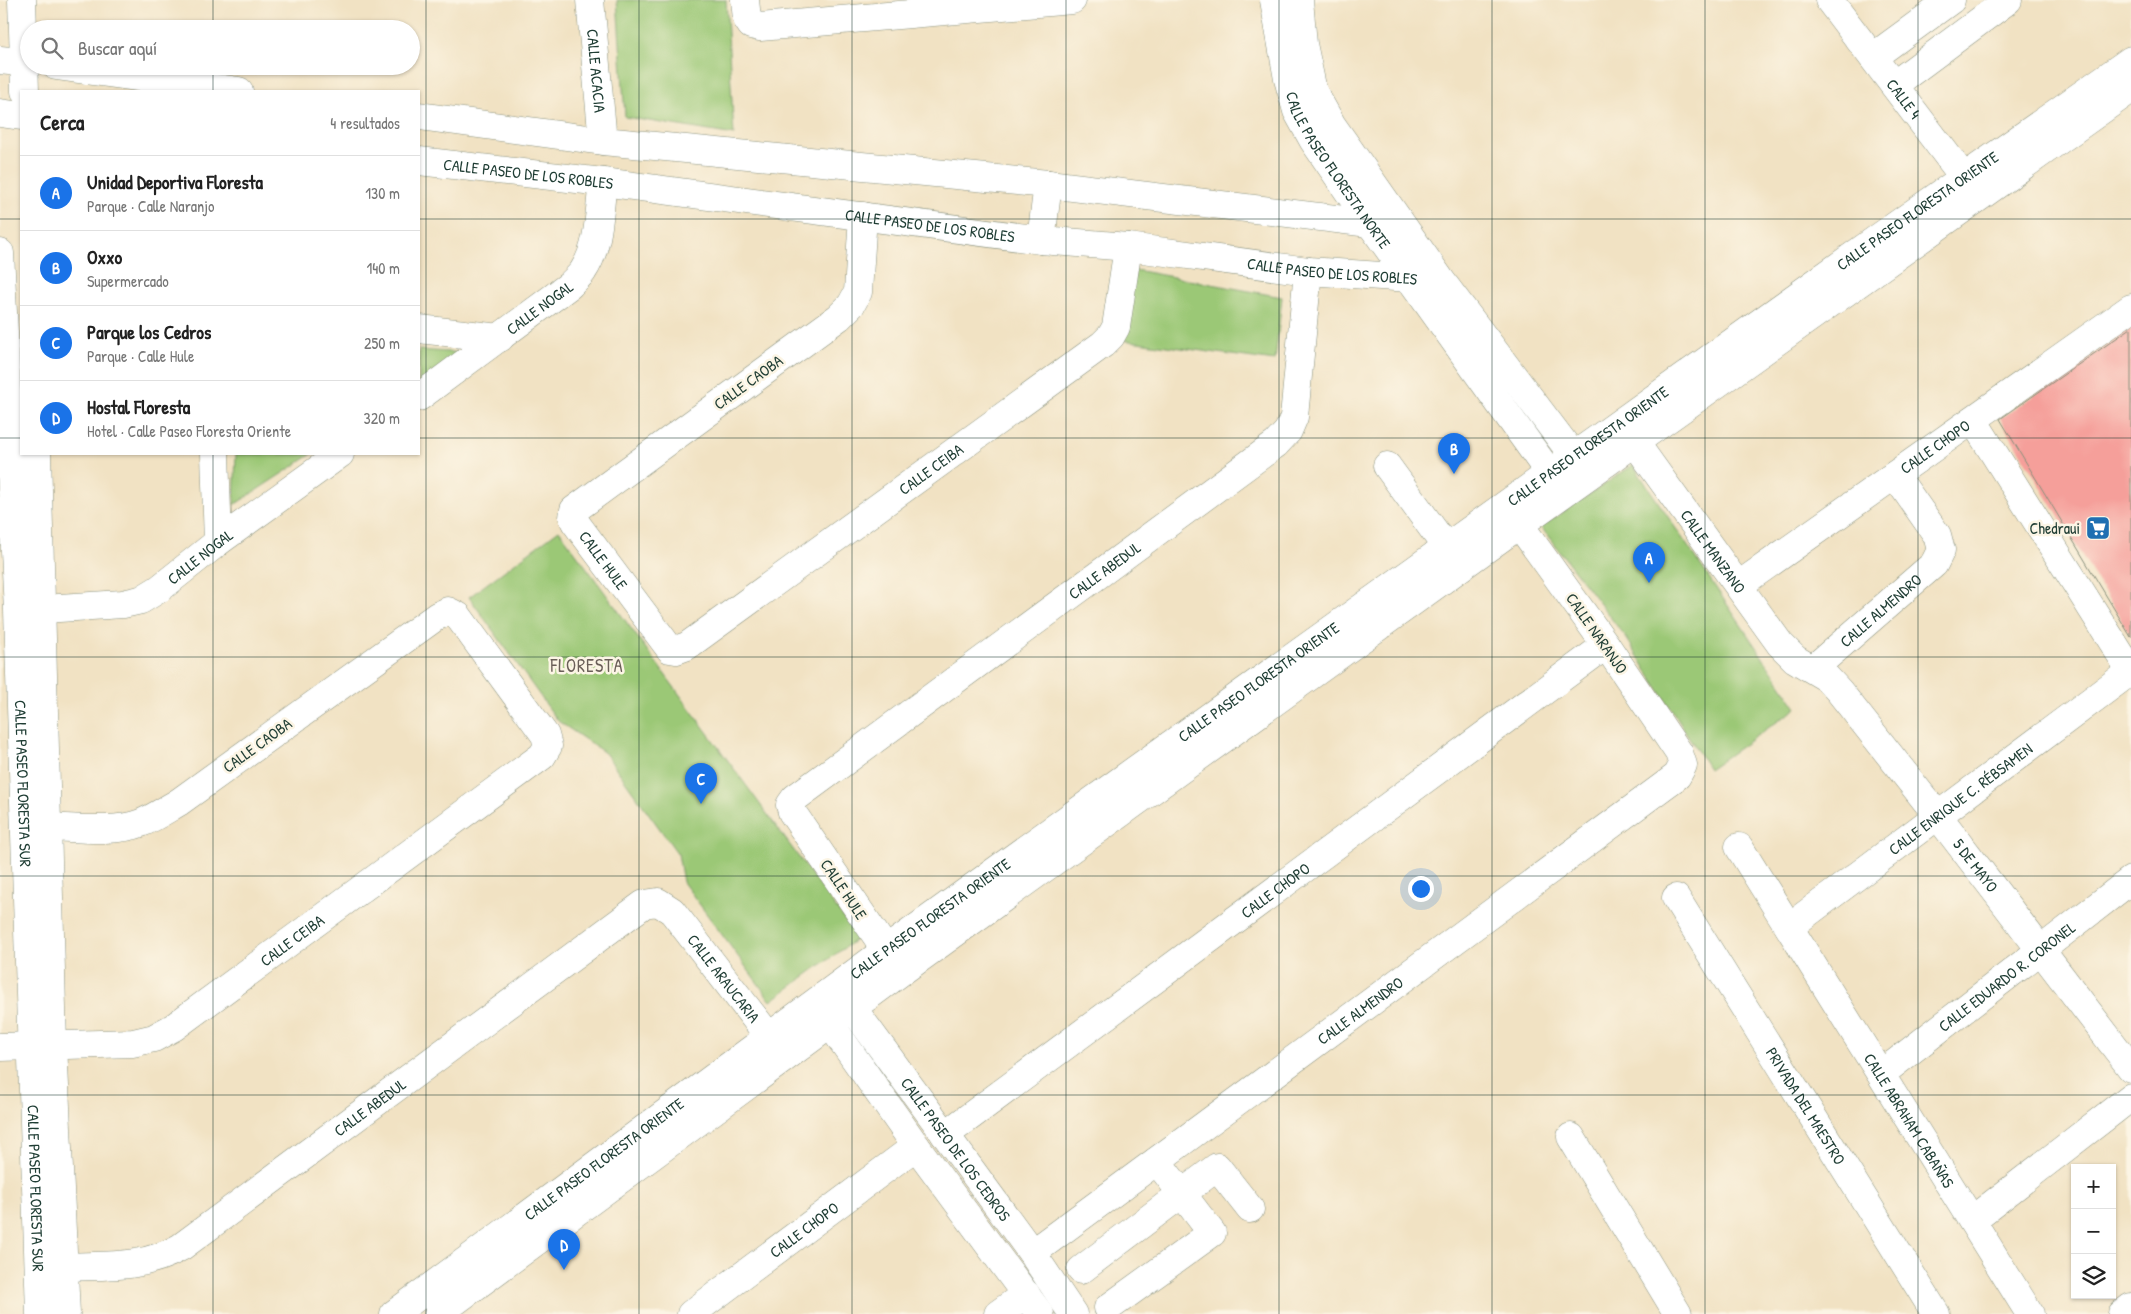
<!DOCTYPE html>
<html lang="es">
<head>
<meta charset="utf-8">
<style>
	body { margin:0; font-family:"Patrick Hand",sans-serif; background:#f2f2f2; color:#222 }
	.controls { position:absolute; right:15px; bottom:15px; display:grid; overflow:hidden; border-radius:0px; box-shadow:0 1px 4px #0004 }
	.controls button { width:45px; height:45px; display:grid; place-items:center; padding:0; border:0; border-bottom:1px solid #e0e0e0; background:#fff; color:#222; font:25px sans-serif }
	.you { position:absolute; left:1420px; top:888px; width:18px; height:18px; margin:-12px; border:4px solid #fff; border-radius:50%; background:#1a73e8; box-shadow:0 0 0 8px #1a73e833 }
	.badge { display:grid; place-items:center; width:32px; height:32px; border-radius:50%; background:#1a73e8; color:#fff; font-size:16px; font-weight:700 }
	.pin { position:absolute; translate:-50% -41px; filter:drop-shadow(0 1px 2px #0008) }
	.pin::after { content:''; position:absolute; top:26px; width:18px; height:15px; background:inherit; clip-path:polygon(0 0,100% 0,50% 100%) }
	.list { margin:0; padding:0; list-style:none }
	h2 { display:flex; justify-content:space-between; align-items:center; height:65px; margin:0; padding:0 20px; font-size:21px }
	h2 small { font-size:16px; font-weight:400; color:#767676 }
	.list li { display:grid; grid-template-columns:32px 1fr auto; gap:15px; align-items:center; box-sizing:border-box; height:75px; padding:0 20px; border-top:1px solid #e0e0e0 }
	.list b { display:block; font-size:19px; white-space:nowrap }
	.list p { margin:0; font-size:16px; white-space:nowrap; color:#767676 }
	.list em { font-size:16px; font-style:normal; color:#767676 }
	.icon { flex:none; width:28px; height:28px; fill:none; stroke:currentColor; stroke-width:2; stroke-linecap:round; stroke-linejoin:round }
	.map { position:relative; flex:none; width:2131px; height:1314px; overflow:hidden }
	.search { position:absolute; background:#fff; box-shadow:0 1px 4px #0004; left:20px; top:20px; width:400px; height:55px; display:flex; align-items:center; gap:12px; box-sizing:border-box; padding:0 18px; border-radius:28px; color:#767676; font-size:19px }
	.panel { position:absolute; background:#fff; box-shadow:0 1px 4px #0004; left:20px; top:90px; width:400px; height:365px; border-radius:0px }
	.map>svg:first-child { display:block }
</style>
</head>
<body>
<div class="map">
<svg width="2131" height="1314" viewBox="0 0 2131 1314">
	<rect width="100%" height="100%" fill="#fcf5e5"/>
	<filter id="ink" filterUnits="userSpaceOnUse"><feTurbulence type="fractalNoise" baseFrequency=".02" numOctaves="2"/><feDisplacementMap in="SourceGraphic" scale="10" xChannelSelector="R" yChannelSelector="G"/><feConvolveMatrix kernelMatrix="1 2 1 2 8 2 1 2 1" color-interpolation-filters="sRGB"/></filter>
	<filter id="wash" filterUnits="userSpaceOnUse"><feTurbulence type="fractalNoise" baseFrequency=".0096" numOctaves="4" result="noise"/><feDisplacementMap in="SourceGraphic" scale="20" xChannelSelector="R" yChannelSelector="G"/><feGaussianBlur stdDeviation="1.12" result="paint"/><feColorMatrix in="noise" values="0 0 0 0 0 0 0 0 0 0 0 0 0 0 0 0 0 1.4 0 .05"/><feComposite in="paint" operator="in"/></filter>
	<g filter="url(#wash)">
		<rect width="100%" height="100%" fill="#f1e2c3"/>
		<path fill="#9bc876" stroke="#5d8255" d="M617,0H726L734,135L625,117Z
			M1135,270L1282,297L1275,361L1123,340Z
			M419,350L464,353L419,383Z
			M236,454H312L234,505Z
			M1633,465L1797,708L1709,769L1627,639L1541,527Z
			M559,530L858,938L771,1001L683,882L678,854L605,753L558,721L469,597Z"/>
		<g id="blocks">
			<path fill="#f59f9a" d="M2131,328V637L2000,419Z"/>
		</g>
	</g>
	<g filter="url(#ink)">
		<use href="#blocks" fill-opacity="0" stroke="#88907c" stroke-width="1"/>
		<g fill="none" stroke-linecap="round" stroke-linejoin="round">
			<defs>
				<g id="minor">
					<path d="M22,0L25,91"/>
					<path id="s1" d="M590,0L603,141"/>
					<path d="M745,0L747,19L751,25L760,27L1072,0"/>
					<path id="s2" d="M1274,0L1288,79L1297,111L1313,140L1370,223L1563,492"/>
					<path d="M1299,0L1303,44L1313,91L1332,125L1443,283L1588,475"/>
					<path id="s3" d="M1829,0L1978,196"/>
					<path d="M1873,57L1951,0"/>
					<path d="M0,60L29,63"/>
					<path d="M56,66L239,91"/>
					<path d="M1895,84L2008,0"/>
					<path d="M0,113L21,116"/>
					<path d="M419,116L603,141L1048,184L1402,227"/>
					<path id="s4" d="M419,161L603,182L1041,240L1128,247L1308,271L1410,278L1443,283"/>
					<path id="s5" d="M863,216L858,292L851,305L839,317L574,510L573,518L575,522L670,649L676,650L687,646L1103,344L1111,336L1116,327L1128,247"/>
					<path d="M1041,240L1048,184"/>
					<path id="s6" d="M0,253L18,610L40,1314"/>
					<path d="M419,329L500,338"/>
					<path id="s7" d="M419,397L570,285C574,280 580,276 583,271C600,246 599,210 603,182"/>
					<path d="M1973,420L2131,671"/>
					<path id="s8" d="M1621,423L1780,644L1795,659L1827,678L1839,691L1938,816L2131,1068"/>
					<path d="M37,454L53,1045L66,1314"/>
					<path d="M215,454L218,542"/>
					<path d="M1387,466L1446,547"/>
					<path id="s9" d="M1739,585L2131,308"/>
					<path id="s10" d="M43,609L123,604L141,600L159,589L218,542L340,454"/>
					<path id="s11" d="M1814,668L1934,564L1941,550L1937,535L1895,475"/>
					<path id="s12" d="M1739,847L2030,1314"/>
					<path id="s13" d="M1676,898L1936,1314"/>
					<path id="s14" d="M1789,927L2131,671"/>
					<path id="s15" d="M899,969L792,812L790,805L795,798L1276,444L1288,431L1294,417L1308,271"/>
					<path id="s16" d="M0,1047L133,1043L154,1038L174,1027L542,756L548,746L545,735L458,616L448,611L437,616L179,802C167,809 154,818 141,823C116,833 76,828 48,827"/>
					<path id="s17" d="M1881,1074L2131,880"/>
					<path id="s18" d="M945,1135L1606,645"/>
					<path d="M1571,1137L1678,1314"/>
					<path d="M1972,1220L2131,1097"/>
					<path id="s19" d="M1032,1253L1677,776L1683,765L1679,753L1606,645L1506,506"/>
					<path id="s20" d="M64,1267C106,1265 143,1269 181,1247L644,904L658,902L672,911L784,1056"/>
					<path d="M1081,1270L1217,1167L1250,1209"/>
					<path d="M1108,1308L1212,1233L1157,1161"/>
					<path id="s21" d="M691,1314L916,1146"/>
					<path d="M998,1314L1026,1294"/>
					<path d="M2122,1314L2131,1307"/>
				</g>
				<g id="major">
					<path id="s22" d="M843,995L1032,1253L1073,1314"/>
					<path d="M821,1011L916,1146L1040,1314"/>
					<path id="s23" d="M394,1314L886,950L1117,783L1878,238L2131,60"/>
					<path d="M438,1314L901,972L1519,525L2131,89"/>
				</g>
			</defs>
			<use href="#minor" stroke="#88907c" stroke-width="29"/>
			<use href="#major" stroke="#88907c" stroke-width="29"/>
			<use href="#minor" stroke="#fff" stroke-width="28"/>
			<use href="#major" stroke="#fff" stroke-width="28"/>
		</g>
	</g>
	<path fill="none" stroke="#1f3d34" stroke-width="1" stroke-opacity="0.55" d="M213,0V29M426,0V1314M639,0V1314M852,0V1314M1066,0V1314M1279,0V1314M1492,0V1314M1705,0V1314M1918,0V1314M213,66V91M0,219H21M419,219H2131M0,438H21M419,438H2131M213,454V1314M0,657H2131M0,876H2131M0,1095H2131"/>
	<defs>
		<symbol id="supermarket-square" viewBox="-11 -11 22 22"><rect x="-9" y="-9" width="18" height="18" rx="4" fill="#1f6fb2" stroke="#fcf5e5"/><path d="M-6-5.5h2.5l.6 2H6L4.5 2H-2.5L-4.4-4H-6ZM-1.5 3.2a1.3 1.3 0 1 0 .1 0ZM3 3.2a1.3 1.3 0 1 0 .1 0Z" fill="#fff"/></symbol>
	</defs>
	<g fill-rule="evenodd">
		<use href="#supermarket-square" x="2084" y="514" width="28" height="28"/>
	</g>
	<g text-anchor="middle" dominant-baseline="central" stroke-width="5" stroke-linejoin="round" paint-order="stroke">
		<g font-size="16" fill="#1f3d34" stroke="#fcf5e5">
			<text stroke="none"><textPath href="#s1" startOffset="71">CALLE ACACIA</textPath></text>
			<text stroke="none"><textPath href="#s3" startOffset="124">CALLE 4</textPath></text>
			<text stroke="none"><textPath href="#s2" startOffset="185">CALLE PASEO FLORESTA NORTE</textPath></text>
			<text stroke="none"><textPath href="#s4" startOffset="110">CALLE PASEO DE LOS ROBLES</textPath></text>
			<text stroke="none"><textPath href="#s23" startOffset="1881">CALLE PASEO FLORESTA ORIENTE</textPath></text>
			<text stroke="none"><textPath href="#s4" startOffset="515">CALLE PASEO DE LOS ROBLES</textPath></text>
			<text stroke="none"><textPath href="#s4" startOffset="920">CALLE PASEO DE LOS ROBLES</textPath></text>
			<text stroke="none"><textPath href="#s7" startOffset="150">CALLE NOGAL</textPath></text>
			<text transform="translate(748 382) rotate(-36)">CALLE CAOBA</text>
			<text stroke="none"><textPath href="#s23" startOffset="1476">CALLE PASEO FLORESTA ORIENTE</textPath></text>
			<text stroke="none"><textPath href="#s9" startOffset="240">CALLE CHOPO</textPath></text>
			<text stroke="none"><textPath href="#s5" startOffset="926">CALLE CEIBA</textPath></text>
			<text stroke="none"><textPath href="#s8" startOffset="158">CALLE MANZANO</textPath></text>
			<text stroke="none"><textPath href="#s10" startOffset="172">CALLE NOGAL</textPath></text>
			<text stroke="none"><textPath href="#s5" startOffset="496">CALLE HULE</textPath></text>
			<text stroke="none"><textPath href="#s15" startOffset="590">CALLE ABEDUL</textPath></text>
			<text stroke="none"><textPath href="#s11" startOffset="88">CALLE ALMENDRO</textPath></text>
			<text transform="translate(1597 633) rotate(55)">CALLE NARANJO</text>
			<text stroke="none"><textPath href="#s23" startOffset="1071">CALLE PASEO FLORESTA ORIENTE</textPath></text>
			<text transform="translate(257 745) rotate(-36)">CALLE CAOBA</text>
			<text stroke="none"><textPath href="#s6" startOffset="531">CALLE PASEO FLORESTA SUR</textPath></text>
			<text stroke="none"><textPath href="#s14" startOffset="214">CALLE ENRIQUE C. RÉBSAMEN</textPath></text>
			<text stroke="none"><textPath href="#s8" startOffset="570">5 DE MAYO</textPath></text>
			<text transform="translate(844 889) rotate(56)">CALLE HULE</text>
			<text stroke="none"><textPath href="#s18" startOffset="411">CALLE CHOPO</textPath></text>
			<text stroke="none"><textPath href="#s23" startOffset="666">CALLE PASEO FLORESTA ORIENTE</textPath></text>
			<text stroke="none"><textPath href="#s16" startOffset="324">CALLE CEIBA</textPath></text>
			<text stroke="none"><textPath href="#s17" startOffset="159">CALLE EDUARDO R. CORONEL</textPath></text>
			<text stroke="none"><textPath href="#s20" startOffset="812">CALLE ARAUCARIA</textPath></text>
			<text stroke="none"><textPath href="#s19" startOffset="408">CALLE ALMENDRO</textPath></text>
			<text stroke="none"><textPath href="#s13" startOffset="245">PRIVADA DEL MAESTRO</textPath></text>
			<text stroke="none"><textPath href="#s20" startOffset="355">CALLE ABEDUL</textPath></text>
			<text stroke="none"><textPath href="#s12" startOffset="322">CALLE ABRAHAM CABAÑAS</textPath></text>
			<text stroke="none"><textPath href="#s22" startOffset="191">CALLE PASEO DE LOS CEDROS</textPath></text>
			<text stroke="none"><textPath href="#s23" startOffset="261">CALLE PASEO FLORESTA ORIENTE</textPath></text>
			<text stroke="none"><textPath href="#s6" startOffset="936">CALLE PASEO FLORESTA SUR</textPath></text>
			<text stroke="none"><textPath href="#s21" startOffset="141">CALLE CHOPO</textPath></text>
		</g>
		<g font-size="16" fill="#1f3d34" stroke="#fcf5e5" text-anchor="end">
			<text x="2080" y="528">Chedraui</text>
		</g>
		<g font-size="18" letter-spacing="1" fill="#6a5f58" stroke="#fcf5e5">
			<text x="587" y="665">FLORESTA</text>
		</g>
	</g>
</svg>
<div class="controls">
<button>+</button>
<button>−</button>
<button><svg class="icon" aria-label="layers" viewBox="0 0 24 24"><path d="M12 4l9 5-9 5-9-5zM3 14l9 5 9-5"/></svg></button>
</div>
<div class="you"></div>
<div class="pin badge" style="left:1649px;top:583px">A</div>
<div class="pin badge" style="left:1454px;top:474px">B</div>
<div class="pin badge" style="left:701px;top:804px">C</div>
<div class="pin badge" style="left:564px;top:1270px">D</div>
<div class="search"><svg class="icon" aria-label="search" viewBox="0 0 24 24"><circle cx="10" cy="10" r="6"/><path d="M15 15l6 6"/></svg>Buscar aquí</div>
<section class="panel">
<h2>Cerca<small>4 resultados</small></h2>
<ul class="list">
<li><span class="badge">A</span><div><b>Unidad Deportiva Floresta</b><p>Parque · Calle Naranjo</p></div><em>130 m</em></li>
<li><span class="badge">B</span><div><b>Oxxo</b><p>Supermercado</p></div><em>140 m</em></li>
<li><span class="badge">C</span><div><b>Parque los Cedros</b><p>Parque · Calle Hule</p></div><em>250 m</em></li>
<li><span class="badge">D</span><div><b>Hostal Floresta</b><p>Hotel · Calle Paseo Floresta Oriente</p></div><em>320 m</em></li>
</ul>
</section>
</div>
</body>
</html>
